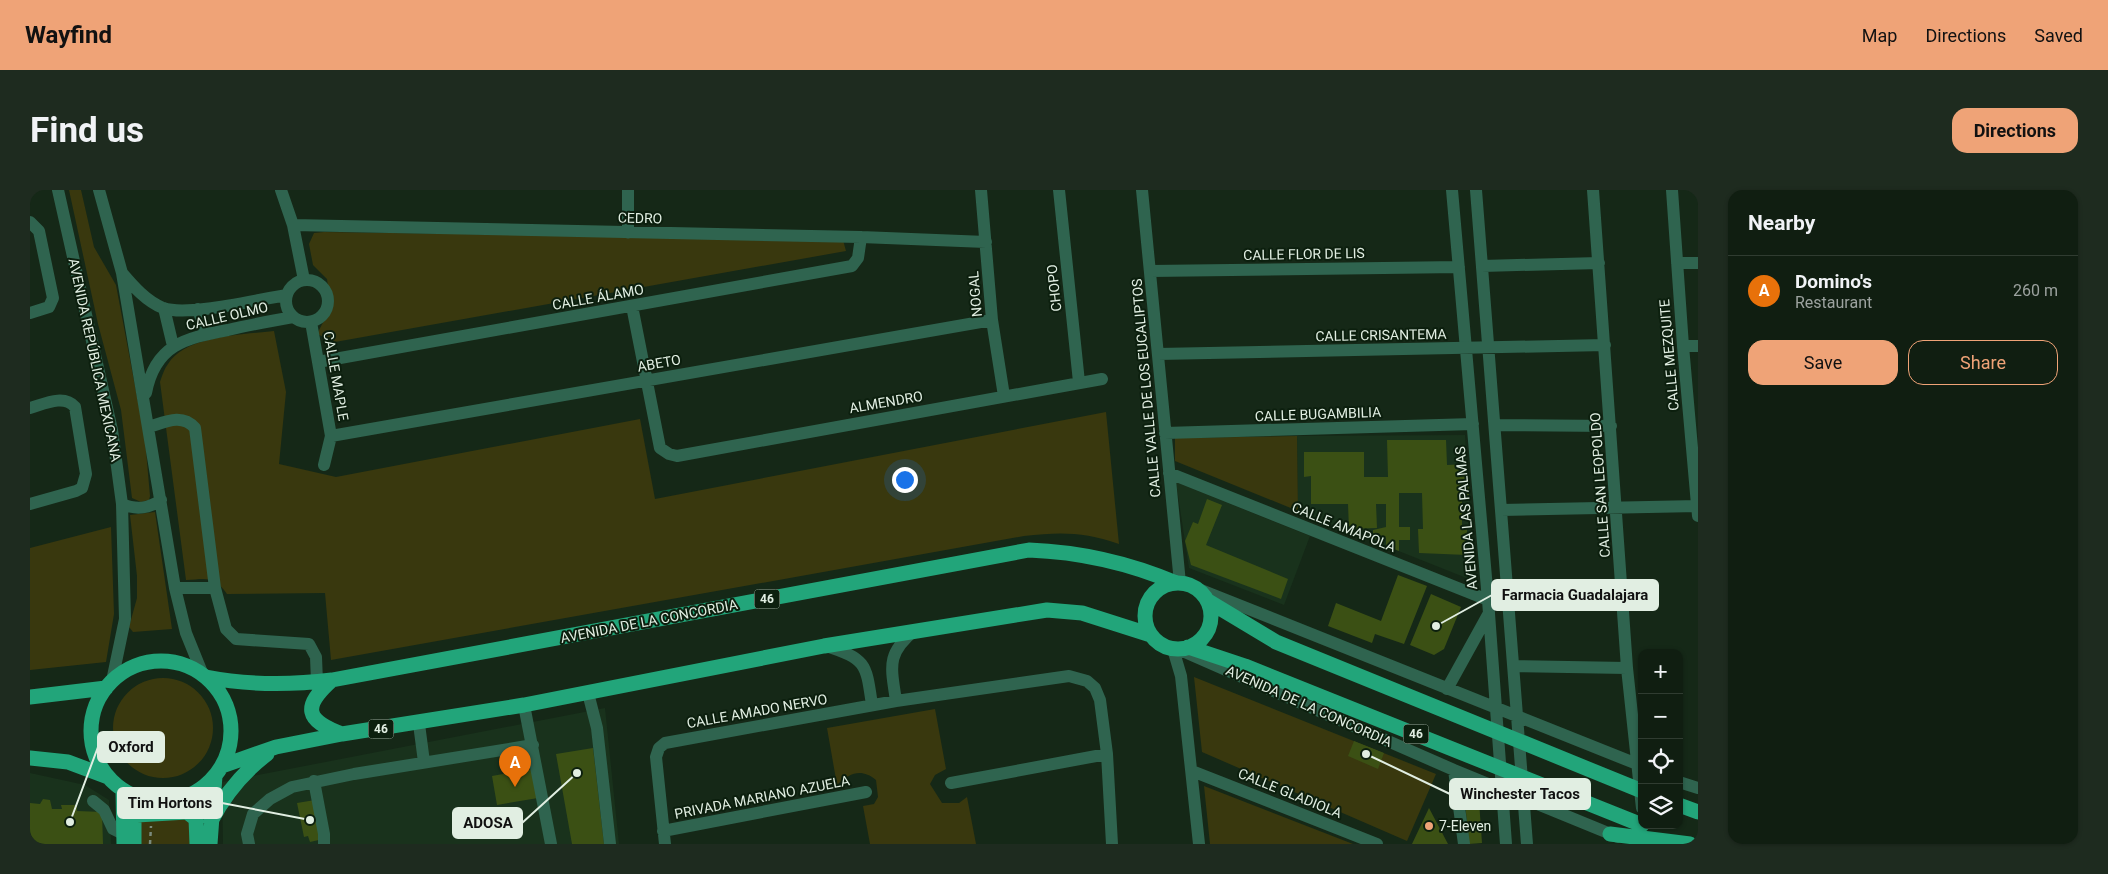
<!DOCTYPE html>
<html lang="en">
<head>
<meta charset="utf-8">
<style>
	body { margin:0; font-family:Roboto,sans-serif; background:#1e2b1f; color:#f1f3f6 }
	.controls { position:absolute; right:15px; bottom:15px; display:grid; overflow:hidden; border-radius:10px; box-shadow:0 1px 4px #0004 }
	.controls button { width:45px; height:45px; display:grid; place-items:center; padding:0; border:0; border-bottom:1px solid #303c31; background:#101e11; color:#f1f3f6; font:25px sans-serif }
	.you { position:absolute; left:874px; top:289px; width:18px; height:18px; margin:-12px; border:4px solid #fff; border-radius:50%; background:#1a73e8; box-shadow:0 0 0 8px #1a73e833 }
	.badge { display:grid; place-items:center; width:32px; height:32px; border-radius:50%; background:#efa377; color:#fff; font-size:16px; font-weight:700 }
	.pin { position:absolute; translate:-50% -41px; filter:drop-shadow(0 1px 2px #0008) }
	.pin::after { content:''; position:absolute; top:26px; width:18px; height:15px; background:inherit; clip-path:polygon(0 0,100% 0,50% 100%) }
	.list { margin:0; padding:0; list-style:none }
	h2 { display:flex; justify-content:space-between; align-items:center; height:65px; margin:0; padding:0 20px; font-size:21px }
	h2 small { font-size:16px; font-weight:400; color:#9ca29f }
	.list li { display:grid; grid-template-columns:32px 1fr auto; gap:15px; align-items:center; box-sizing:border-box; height:70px; padding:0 20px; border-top:1px solid #303c31 }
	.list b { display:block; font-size:19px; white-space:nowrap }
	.list p { margin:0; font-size:16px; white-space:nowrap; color:#9ca29f }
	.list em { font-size:16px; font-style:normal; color:#9ca29f }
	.actions { display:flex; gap:10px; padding:15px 20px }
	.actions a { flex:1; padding:11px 0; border:1px solid #efa377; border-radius:15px; text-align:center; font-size:18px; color:#efa377 }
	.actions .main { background:#efa377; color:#111 }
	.icon { flex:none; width:28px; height:28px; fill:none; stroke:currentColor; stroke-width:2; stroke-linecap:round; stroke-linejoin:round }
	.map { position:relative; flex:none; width:1668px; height:654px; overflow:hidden; border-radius:15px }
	header { display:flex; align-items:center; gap:30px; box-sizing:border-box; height:70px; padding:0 25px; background:#efa377; color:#111 }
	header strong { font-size:24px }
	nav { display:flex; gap:28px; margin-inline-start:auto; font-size:18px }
	.intro { display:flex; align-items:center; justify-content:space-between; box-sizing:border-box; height:120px; padding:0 30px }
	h1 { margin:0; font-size:35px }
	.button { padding:12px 22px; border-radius:15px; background:#efa377; color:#111; font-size:18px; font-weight:700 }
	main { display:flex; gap:30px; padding:0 30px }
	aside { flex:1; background:#101e11; border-radius:15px; box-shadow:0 1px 4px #0004 }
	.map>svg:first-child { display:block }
</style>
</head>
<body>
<header>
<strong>Wayfind</strong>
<nav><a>Map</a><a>Directions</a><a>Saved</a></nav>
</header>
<div class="intro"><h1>Find us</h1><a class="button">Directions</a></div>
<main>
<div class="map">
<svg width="1668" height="654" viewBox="0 0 1668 654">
	<rect width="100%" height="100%" fill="#152817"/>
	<path fill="#19321c" d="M1435,245L1444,391L1268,321L1267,246Z
		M1146,292L1280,346L1254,415L1159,378Z
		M575,518L589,654H193L192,592Z
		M0,583L55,595L79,610L81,654H0Z"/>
	<path fill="#39380e" d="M39,0H51L64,57L86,95L115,249L120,306L119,310L111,312L102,308L91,220L68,134Z
		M294,42L813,50L816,61L305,152L287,144L301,117L297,89L283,75L279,54L284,43Z
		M244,141L256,202L249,274L306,287L610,229L625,309L1076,222L1089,354C1053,342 1032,342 994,346L301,470L295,403L197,404C184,385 176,389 156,390L130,192C132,186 134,179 138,174C157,145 212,145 244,141Z
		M1267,246L1268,321L1145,271V248Z
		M125,322L142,439L103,442L99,437L107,408V386L100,325Z
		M81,337L84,424L76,472L0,480V358Z
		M1164,487L1406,584L1377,651L1172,562Z
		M83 538a50 50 0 1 1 100 0a50 50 0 1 1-100 0Z
		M905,519L916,579L905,585L900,594L912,613H929L937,607L946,654H840L833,616L844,614L848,607L846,590C831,578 820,583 807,595L797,538Z
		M1174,596L1323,654H1180Z
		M108,626L161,627L163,654H109Z"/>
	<path fill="#3b5014" d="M1357,250H1416L1417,275L1437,274L1439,305H1432V339H1437V365L1389,363L1388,339H1393L1392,303H1369V337H1380V350H1369V361L1356,356V348L1343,349V340L1356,337V314H1346L1347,338L1319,339L1318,314H1281V286L1274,287V262H1334V287H1358Z
		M1177,309L1192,315L1176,355L1258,389L1251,409L1161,375L1155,351L1163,332L1168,334Z
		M1368,385L1397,396L1374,454L1345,444L1342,453L1298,436L1306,413L1351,431Z
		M1401,404L1431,417L1414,459L1404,465L1380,455Z
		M1324,551L1354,563L1348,579L1318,566Z
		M563,558L574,654H542L526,564Z
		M502,579L508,608L467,615L462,586Z
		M13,609L20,610L22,619H32L31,615H47V621L72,622L73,654H0V613L10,614Z
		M285,610L293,649L280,652L278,646L274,647L267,613Z
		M1449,611L1452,653L1439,654L1435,612Z
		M1399,618L1418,654H1382Z"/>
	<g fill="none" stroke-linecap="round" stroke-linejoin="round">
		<path stroke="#7a8a7c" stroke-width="2.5" stroke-dasharray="4 4" stroke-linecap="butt" d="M120,654L121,636"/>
		<path stroke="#2f644f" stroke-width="12" d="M28,0L82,240L92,314L95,429L82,491
			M69,0L92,83L145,398L156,443L173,485
			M251,0L263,35L274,90
			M951,0L962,130L974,206
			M1029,0L1049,192
			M1112,0L1150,393
			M1422,0L1458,410L1476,654
			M1446,0L1497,654
			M1563,0L1597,478L1612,618
			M1642,0L1653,156L1668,326
			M0,32L9,41L23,108L19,117L0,123
			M263,35L831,47L956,52
			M598,43V0
			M1647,73H1668
			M1452,76L1569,73
			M1120,81L1429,77
			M92,83C103,96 116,111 133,118C158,127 229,109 257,105
			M256 111a21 21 0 1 1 42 0a21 21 0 1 1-42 0Z
			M602,116L630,258L639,264L647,266L1072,189
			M134,118L143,156
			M168,119L176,144
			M281,132L301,246L294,275
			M1653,156H1668
			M1128,164L1575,155
			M288,172L822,76L828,68L831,47
			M116,203C125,155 155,148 198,140C219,135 241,131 263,127
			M0,218C14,214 34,204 45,217L56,284L52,298L46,301L0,314
			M1465,235L1581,236
			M119,237C135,232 152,223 165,238L185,398
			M1135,243L1443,234
			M301,246L962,130
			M1139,283L1458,410H1479
			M92,314C106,320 118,319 131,310
			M1471,320L1668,316
			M145,398H185L196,439L206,449L279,454L286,467L287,492
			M1166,398L1612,576
			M1478,399L1593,397
			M796,456C837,469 836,474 842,515
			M1143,459L1151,486L1169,654
			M1148,459L1424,580L1588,647
			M1484,476L1597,478
			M1417,499L1459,423
			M558,503L567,538L580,654
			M866,511C861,476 856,464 885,440
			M494,515L521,654
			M389,534L394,572
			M1424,580L1434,654
			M1162,581L1347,654
			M284,591L294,644V654
			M1649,592L1668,598
			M921,593L1077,564
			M63,611L74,620L83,639L93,644
			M633,641L836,602
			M219,654L217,644L223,624L240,609L262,597L324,584L503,555
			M635,654L626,567L629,558L635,553L866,511L1039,486L1057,491L1065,498L1070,510L1077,564L1082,654"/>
		<path stroke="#22a57a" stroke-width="15" d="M1115 426a33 33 0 1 1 66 0a33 33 0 1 1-66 0Z
			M1178,411L1246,452L1612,601
			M1158,457L1215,476L1612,635
			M61 541a70 70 0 1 1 140 0a70 70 0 1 1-140 0Z
			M176,487C217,495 261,495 302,490L999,360C1051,362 1099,373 1146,393
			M302,490C272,517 275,530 312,544
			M0,507L76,498
			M0,568L38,572L78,587
			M192,576L246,557L312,544L494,515L794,456L1017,420L1052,423L1121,445
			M93,600L94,654
			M1649,615L1668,622
			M181,631C195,604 212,583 237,564
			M1580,644L1660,654
			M104,654V629L107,625L157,622L166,629L167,654
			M180,654L185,586"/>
	</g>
	<circle fill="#efa377" stroke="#0c1f0e" stroke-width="2" cx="1399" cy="636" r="5"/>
	<g text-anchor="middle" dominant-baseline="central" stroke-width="4" stroke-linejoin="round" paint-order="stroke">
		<g fill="#0c1f0e" stroke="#a1b0a2" stroke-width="1">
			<rect x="724.5" y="399.5" width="25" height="19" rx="4"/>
			<rect x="338.5" y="529.5" width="25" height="19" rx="4"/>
			<rect x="1373.5" y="534.5" width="25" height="19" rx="4"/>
		</g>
		<g font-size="12" font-weight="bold" fill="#e1eee2">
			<text x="737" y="409">46</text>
			<text x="351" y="539">46</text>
			<text x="1386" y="544">46</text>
		</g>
		<g font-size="14" fill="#e1eee2" stroke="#0c1f0e">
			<text transform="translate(610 28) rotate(1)">CEDRO</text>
			<text transform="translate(1274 64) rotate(-1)">CALLE FLOR DE LIS</text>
			<text transform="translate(1024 98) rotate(-96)">CHOPO</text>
			<text transform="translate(945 104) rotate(-95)">NOGAL</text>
			<text transform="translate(568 107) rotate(-10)">CALLE ÁLAMO</text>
			<text transform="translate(197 126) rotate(-13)">CALLE OLMO</text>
			<text transform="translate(1351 145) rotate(-1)">CALLE CRISANTEMA</text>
			<text transform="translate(1639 165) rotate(-95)">CALLE MEZQUITE</text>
			<text transform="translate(65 170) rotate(78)">AVENIDA REPÚBLICA MEXICANA</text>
			<text transform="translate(629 173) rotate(-10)">ABETO</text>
			<text transform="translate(306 186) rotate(80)">CALLE MAPLE</text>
			<text transform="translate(1116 198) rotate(-95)">CALLE VALLE DE LOS EUCALIPTOS</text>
			<text transform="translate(856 212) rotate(-10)">ALMENDRO</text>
			<text transform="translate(1288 224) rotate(-2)">CALLE BUGAMBILIA</text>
			<text transform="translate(1570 295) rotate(-94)">CALLE SAN LEOPOLDO</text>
			<text transform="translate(1436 328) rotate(-95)">AVENIDA LAS PALMAS</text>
			<text transform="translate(1314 337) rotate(22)">CALLE AMAPOLA</text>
			<text transform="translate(619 431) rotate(-11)">AVENIDA DE LA CONCORDIA</text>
			<text transform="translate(1279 516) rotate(24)">AVENIDA DE LA CONCORDIA</text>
			<text transform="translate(727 521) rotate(-10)">CALLE AMADO NERVO</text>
			<text transform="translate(1260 603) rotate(22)">CALLE GLADIOLA</text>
			<text transform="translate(732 607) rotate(-11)">PRIVADA MARIANO AZUELA</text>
		</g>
		<g font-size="14" fill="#e1eee2" stroke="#0c1f0e" text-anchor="start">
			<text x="1409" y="636">7-Eleven</text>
		</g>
	</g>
	<path fill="none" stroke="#e1eee2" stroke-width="2" d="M1406 436L1462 405M40 632L68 557M1336 564L1420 604M280 630L192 613M547 583L492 633"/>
	<g fill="#e1eee2" stroke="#0c1f0e" stroke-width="2">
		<circle cx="1406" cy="436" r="5"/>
		<circle cx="40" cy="632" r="5"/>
		<circle cx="1336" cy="564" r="5"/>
		<circle cx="280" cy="630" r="5"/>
		<circle cx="547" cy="583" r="5"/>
	</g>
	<g fill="#e1eee2" stroke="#e1eee2" stroke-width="2">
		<rect x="1462" y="390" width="166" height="30" rx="5"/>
		<rect x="68" y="542" width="66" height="30" rx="5"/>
		<rect x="1420" y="589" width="140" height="30" rx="5"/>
		<rect x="88" y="598" width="104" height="30" rx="5"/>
		<rect x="423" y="618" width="69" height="30" rx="5"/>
	</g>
	<g font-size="15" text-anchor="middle" font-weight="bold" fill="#111">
		<text x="1545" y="410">Farmacia Guadalajara</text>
		<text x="101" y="562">Oxford</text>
		<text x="1490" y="609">Winchester Tacos</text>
		<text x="140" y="618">Tim Hortons</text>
		<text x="458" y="638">ADOSA</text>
	</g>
</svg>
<div class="controls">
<button>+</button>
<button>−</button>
<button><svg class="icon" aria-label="locate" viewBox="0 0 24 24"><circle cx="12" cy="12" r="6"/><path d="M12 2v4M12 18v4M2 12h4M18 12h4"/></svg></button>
<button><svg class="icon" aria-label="layers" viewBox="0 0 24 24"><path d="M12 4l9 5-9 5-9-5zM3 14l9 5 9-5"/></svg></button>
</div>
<div class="you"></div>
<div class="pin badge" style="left:485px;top:597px;background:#e8710a">A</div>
</div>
<aside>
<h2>Nearby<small></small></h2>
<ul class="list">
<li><span class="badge" style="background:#e8710a">A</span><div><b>Domino's</b><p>Restaurant</p></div><em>260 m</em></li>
</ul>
<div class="actions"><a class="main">Save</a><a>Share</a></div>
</aside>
</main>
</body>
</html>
